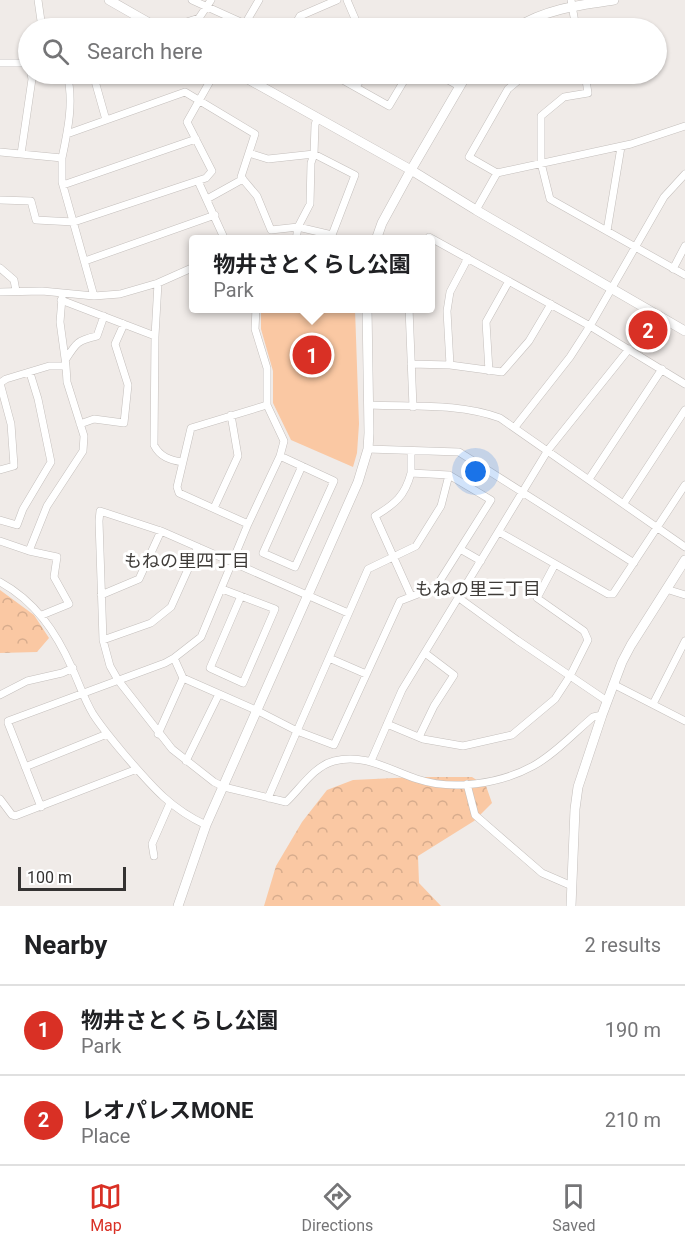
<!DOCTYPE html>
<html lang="en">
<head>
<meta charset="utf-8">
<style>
	body { margin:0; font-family:Roboto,"Noto Sans JP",sans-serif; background:#f2f2f2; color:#202124 }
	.scale { position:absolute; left:18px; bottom:15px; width:108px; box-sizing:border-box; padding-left:6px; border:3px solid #343231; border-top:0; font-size:16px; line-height:21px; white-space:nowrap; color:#343231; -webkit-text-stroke:4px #fff; paint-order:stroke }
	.you { position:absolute; left:476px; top:472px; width:21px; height:21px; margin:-15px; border:4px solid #fff; border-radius:50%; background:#1a73e8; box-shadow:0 0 0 9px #1a73e833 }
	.badge { display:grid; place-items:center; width:39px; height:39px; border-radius:50%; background:#d93025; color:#fff; font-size:20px; font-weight:700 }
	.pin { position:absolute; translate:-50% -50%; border:3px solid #fff; box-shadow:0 2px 6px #0006 }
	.popup { position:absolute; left:189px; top:235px; width:246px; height:78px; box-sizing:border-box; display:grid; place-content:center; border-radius:6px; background:#fff; filter:drop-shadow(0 2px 4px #0005); font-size:20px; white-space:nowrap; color:#757577 }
	.popup b { font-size:22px; color:#202124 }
	.popup::after { content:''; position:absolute; left:50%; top:100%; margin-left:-12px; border:12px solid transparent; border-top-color:#fff }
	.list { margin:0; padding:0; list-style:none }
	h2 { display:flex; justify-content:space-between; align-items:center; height:78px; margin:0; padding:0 24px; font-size:26px }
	h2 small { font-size:20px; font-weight:400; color:#757577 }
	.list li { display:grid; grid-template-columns:39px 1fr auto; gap:18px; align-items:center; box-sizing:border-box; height:90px; padding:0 24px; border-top:2px solid #e0e0e0 }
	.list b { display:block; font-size:22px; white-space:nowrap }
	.list p { margin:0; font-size:20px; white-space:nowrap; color:#757577 }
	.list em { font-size:20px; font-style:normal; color:#757577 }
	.icon { flex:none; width:33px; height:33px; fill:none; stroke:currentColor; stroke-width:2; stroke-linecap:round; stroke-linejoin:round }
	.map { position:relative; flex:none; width:685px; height:906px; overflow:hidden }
	.search { position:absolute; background:#fff; box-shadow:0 2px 4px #0004; left:18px; right:18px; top:18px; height:66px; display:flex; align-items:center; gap:15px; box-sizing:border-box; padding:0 21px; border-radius:33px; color:#757577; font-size:22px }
	.sheet { height:258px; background:#fff }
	nav { display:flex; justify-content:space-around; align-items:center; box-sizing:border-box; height:84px; border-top:2px solid #e0e0e0; background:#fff; font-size:16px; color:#757577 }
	nav a { display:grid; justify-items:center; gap:3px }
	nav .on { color:#d93025 }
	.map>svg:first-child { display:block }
</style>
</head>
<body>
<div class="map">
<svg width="685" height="906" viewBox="0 0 685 906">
	<defs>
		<pattern id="forest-crowns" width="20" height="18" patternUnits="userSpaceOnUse" patternTransform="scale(1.5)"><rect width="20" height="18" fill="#fac8a3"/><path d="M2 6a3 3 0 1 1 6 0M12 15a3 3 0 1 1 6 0" fill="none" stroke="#d7ac8d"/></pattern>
	</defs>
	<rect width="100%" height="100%" fill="#f0ebe8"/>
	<path fill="url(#forest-crowns)" d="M0,590L34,615L49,638L37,652L0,653Z
		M415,777H472L486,786L492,803L474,821L418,856L419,883L441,906H264L276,866L302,822L327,790L353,780Z"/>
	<path fill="#fac8a3" d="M261,309H355L359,424L357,453L353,467L291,440L273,403V371L261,329Z"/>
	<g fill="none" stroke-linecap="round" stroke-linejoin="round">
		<defs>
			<path id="street" d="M38,0L41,21L45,28
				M192,0L245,24L242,28
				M347,0L359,28
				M571,0L576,28
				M174,28L177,25L199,18L211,0
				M252,28L245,24L259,0
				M293,28L300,16L337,0
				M0,63H27L28,66
				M332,74L389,106L408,74
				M437,74L459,86
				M585,74L588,93L564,97L541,116V163L550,199L685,275
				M356,87L364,74
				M106,120L95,81L114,74
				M67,134L185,92L255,134L241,177L257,196L271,230L298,227L332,235L355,175L314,154L268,159L249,153
				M0,152L62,158C68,130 74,101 67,74
				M21,154L32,79L31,74
				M62,158V182L94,296
				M497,173L469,157L508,89L526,74
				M198,181L225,240
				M63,185L196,139
				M207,199L243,179
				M0,200L31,201L36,220L74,222L206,178L212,171L187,122L214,74
				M476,210L497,173L631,144L685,126
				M607,231L621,147
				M296,240L298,227L310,204L311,163L314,154L315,125L317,118
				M428,240L429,237L590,326L685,384
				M85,261L215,215
				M0,268L14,280L16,291
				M673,269L685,246
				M158,283L155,336L154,445C160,457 170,460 182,462
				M0,292L42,291L94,296L120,294L158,283L194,267
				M62,298L60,322L66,366
				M61,300L155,336
				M256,308L255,329L267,368V405
				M409,308L413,407
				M66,359C76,343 78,340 97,336L104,316
				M411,364L450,365L502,372L529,341L551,304
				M450,365L447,311L450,292L468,258
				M489,371L486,322L509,281
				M0,383L6,379L49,366H66L67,382L84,436L83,451L47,506L29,551L0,541
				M0,383L11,424L14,466L0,470
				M370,405C414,407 459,403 500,418L685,547
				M80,424L94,419L124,423L128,385L115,344L124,324
				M515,427L570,357L590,326L664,197L685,174
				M368,449L459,452L634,563
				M411,451V473L449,475L491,500L436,587L400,601L334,745L297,731L368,569L416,546L441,506L449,475
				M280,456L334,481L295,567L263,553L302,466
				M589,479L662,369
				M624,503L685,410
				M214,508L238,456L231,415
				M0,520L17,525L23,509L51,462L38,399L30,373
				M499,532L608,594H613L685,485
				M460,549L481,561
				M29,551L57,557L54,577L69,604L42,615
				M0,582C35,601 56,632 72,668C79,683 84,699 93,714C102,728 113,741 124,754C150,784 169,808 206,825
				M222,589L275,609L243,683L210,668L241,596
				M666,589L685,595
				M101,595L139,579L161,531
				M411,596L375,516C395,504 405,496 411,473
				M459,598L517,640L607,701
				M348,613L161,531L100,511L99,521L103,640L110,666L118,680L172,749L214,782L224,787L286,802C300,789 314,766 334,761C365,753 389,770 417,779C453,791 500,784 533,766C555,754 574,733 593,717L602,715
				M103,640L151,623L171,607L198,547
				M329,658L366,674
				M183,678L258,711L297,731L268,798
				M613,684L685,721
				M0,695L27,681L62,673L73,668
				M653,704L685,641
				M387,724L423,739L463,746L512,735L555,699L570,676L588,640L584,631L537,598L555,564
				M158,734L183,678L174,658
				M419,737L434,706L454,675L425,653
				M186,761L219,694
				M371,761L402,690L548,450L629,349
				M25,767L107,734
				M467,784L475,815L542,873L572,886
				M0,799L12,815L15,816L137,769
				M41,807L8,723V721L165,663L174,658L201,637L248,524L280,456L284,441L267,405L191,428L177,487L179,493L248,524
				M154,856L152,844L170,803"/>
			<path id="secondary" d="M109,0L158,28
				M516,28C545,9 580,5 614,0
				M239,74L411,170L476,210L685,331
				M376,240L382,223L411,170L467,74
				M178,906L206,825L358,482L368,449L369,433L367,308
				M571,906L575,809L578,787L602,715L622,662L631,645L685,560"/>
		</defs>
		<use href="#street" stroke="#c4bfbc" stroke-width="8"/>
		<use href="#secondary" stroke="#c4bfbc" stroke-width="10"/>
		<use href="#street" stroke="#fff" stroke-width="7"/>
		<use href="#secondary" stroke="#fff" stroke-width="9"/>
	</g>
	<g text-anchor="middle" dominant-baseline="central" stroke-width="6" stroke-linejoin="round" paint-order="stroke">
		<g font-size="18" fill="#3f3c39" stroke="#fff">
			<text x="187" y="560">もねの里四丁目</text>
			<text x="478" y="588">もねの里三丁目</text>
		</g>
	</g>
</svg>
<div class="scale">100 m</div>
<div class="you"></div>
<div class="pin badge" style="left:312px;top:355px">1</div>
<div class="popup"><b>物井さとくらし公園</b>Park</div>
<div class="pin badge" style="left:648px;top:330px">2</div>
<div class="search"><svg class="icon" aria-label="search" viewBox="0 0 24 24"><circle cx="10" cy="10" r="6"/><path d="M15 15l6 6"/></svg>Search here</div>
</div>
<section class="sheet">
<h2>Nearby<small>2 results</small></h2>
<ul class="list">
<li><span class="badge">1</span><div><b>物井さとくらし公園</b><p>Park</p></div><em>190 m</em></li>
<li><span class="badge">2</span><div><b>レオパレスMONE</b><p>Place</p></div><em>210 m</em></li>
</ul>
</section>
<nav>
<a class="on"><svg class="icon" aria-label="map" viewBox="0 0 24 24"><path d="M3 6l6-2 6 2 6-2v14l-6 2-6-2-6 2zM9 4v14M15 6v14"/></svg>Map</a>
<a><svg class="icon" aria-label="directions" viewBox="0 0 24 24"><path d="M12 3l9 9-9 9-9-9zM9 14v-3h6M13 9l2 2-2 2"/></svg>Directions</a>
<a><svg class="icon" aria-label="saved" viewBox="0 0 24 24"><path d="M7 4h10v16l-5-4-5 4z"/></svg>Saved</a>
</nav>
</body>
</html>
